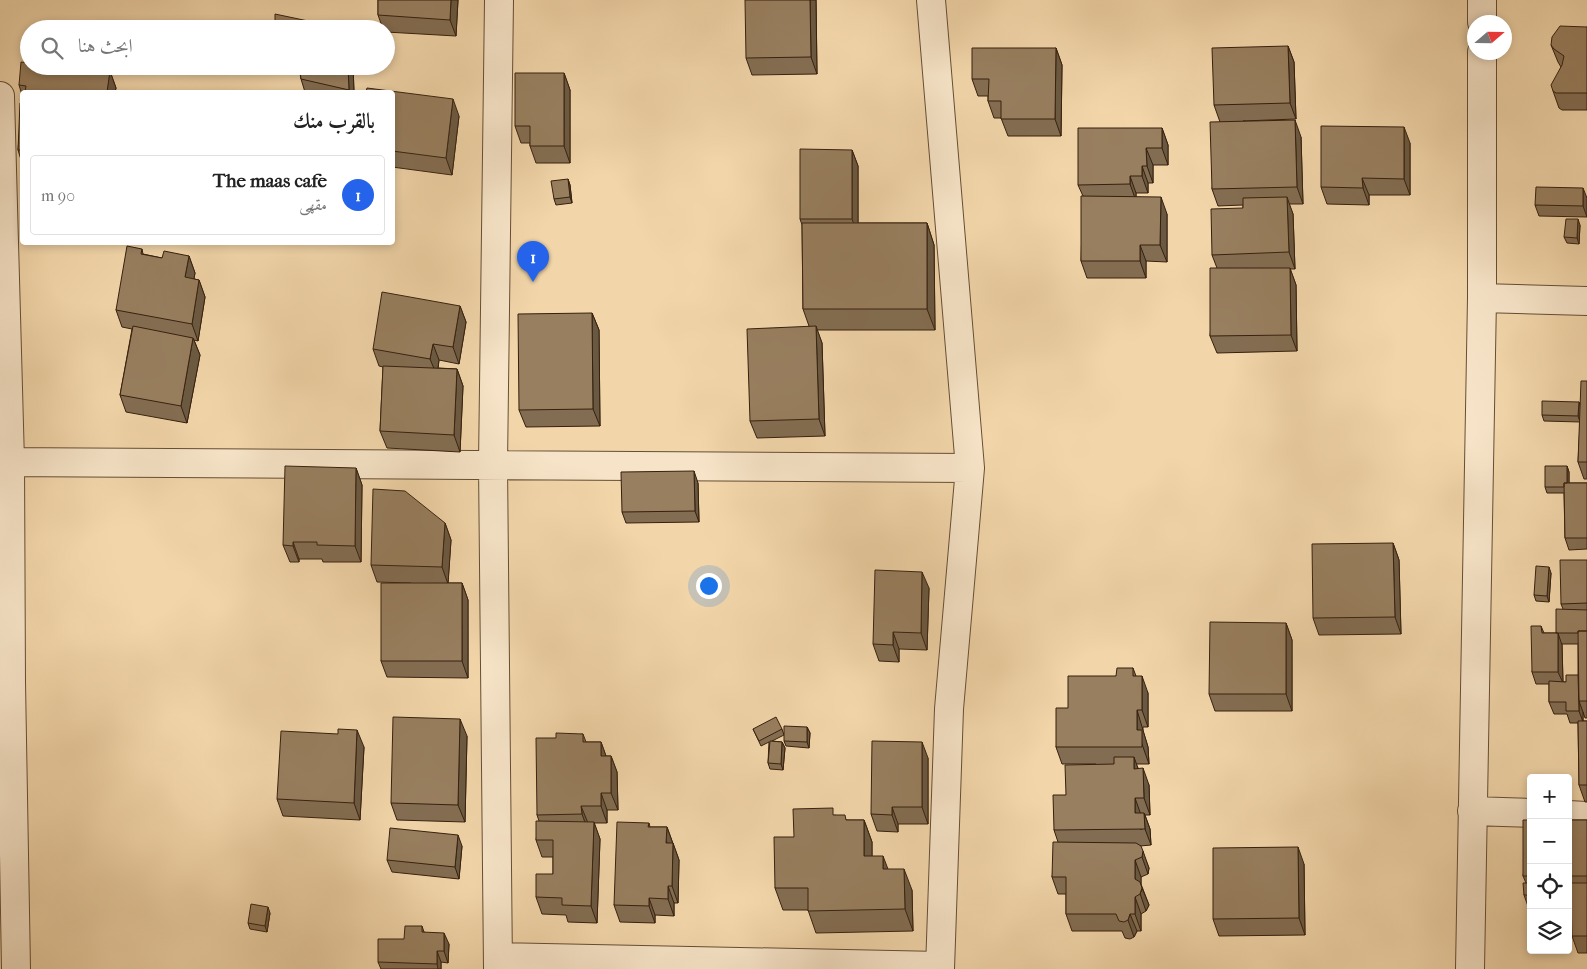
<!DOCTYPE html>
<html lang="ar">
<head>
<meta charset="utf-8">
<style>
	body { margin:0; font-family:"IM FELL French Canon",Amiri,serif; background:#f6f6f6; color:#222; direction:rtl }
	.controls { position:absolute; right:15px; bottom:15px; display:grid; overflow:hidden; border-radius:5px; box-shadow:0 2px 8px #0003 }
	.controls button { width:45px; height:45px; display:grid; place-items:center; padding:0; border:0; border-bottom:1px solid #e0e0e0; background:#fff; color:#222; font:25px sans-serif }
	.compass { position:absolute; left:1467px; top:15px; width:45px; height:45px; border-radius:50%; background:#fff; box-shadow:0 2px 8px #0003; rotate:70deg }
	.you { position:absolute; left:708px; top:585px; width:18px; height:18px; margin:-12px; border:4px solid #fff; border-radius:50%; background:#1a73e8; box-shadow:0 0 0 8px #1a73e833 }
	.badge { display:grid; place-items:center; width:32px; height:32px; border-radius:50%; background:#2563eb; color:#fff; font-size:16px; font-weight:700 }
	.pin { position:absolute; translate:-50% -41px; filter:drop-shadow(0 1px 2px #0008) }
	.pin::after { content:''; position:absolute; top:26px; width:18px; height:15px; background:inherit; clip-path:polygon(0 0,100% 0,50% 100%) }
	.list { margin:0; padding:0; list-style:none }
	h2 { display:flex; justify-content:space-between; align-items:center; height:65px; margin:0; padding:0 20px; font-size:21px }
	h2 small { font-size:16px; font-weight:400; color:#767676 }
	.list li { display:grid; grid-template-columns:32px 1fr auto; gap:15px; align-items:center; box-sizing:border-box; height:80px; margin:0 10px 10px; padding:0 10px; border:1px solid #e0e0e0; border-radius:5px }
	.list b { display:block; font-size:19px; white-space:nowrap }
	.list p { margin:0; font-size:16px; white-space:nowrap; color:#767676 }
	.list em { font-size:16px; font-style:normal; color:#767676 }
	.icon { flex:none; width:28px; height:28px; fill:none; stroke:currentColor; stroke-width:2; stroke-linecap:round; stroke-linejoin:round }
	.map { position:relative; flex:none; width:1587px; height:969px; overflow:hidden; direction:ltr }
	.search { position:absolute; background:#fff; box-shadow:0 2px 8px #0003; left:20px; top:20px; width:375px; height:55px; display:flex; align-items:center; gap:12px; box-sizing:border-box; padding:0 18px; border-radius:28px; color:#767676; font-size:19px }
	.panel { position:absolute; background:#fff; box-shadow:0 2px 8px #0003; left:20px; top:90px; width:375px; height:155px; border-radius:5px; direction:rtl }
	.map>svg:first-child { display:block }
</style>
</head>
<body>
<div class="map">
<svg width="1587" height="969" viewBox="0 0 1587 969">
	<rect width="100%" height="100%" fill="#f2d6aa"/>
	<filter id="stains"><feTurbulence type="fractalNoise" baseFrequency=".004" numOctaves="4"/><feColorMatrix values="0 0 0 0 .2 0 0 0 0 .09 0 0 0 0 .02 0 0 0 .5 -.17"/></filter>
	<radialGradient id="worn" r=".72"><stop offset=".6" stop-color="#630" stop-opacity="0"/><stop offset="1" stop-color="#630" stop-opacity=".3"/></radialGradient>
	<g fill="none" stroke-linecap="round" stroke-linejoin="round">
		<defs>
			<path id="street" d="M931,0L970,468L949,709L940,969
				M1482,0V22
				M0,96L10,462L11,682L16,969
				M1482,298L1587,301
				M0,462L970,468
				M1472,811L1531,813
				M1568,815L1587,816
				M498,957L940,966
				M498,969L493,464L499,0
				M1470,969L1482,298V52"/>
		</defs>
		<use href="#street" stroke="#654e35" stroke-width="30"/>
		<use href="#street" stroke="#f7e4c8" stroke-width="28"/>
	</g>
	<path fill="#836d52" stroke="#36200e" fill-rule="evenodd" d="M378,0H458L456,36L386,32V29H383L378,15Z
		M816,0L817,74L752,75L746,58Z
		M1587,27V110H1562L1559,108L1553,91L1561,67L1558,62L1551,45Z
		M1288,46L1294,62L1296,119L1243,121L1301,137L1303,204H1289L1293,214L1295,269H1290L1296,285L1297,351L1217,353L1210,336L1217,268L1212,255L1243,208V205L1218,206L1212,189L1220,122L1214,105Z
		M1056,48L1062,65L1061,136H1008L1001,118H994L988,101V96H978L972,79Z
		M29,66H108L116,88L115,92H22V95L19,85Z
		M293,66H353L354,92H305L301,79L299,68Z
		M564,73L570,90V163H536L530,146V143H521L515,126Z
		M392,92L459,116L452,175L392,167Z
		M22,103V163L18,150Z
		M1162,128L1168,145V165H1153V183H1148V193H1136V197L1167,214V262L1146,261V278H1087L1081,261L1083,196L1078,185Z
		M1410,143V195H1369V205L1327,204L1321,187Z
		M852,150L858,166V223H927L934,245L935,330H817L822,343L825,436L757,438L750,421L809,326L803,309L802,225L800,219Z
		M568,179L570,185L572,203L556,205L554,199Z
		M1587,198V217L1539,216L1535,205Z
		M1580,225L1579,244L1567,243L1564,237Z
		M142,249L143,254L162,258L189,256L195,273L194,279L199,280L205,297L198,341L194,340L200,355L187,423L126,412L120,395L132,329L122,327L116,310Z
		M460,306L466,322L459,364L439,360L438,368L457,369L463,386L460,452L387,448L380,431L383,367L379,366L373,349Z
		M592,313L599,330L600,426L526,427L519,410Z
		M1587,381V479H1584L1578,462L1580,422L1544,421L1542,415L1579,402L1580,406Z
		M1567,466L1569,472V483H1587V549L1569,550L1565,538L1564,493H1547L1545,487Z
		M356,468L362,485L361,562H323L322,559H299V562H290L283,545Z
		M698,483L699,522L626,523L622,512Z
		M445,523L451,540L448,583H462L468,600V678L387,677L381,661L411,583L377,582L371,565Z
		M1393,543L1399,560L1401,634L1319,635L1313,618Z
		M1587,560V718H1585L1583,712V721H1587V802H1585L1579,785L1578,723H1570L1567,714H1554L1549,702V684H1536L1532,672L1541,626L1544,633H1556L1563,609L1561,604ZM1562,644H1578V675L1566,682H1563Z
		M1551,573L1549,602L1536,601L1534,595Z
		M929,588L927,650L899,649V662L879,661L873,644Z
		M1286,623L1292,640V711H1215L1209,694Z
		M1133,668L1136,676L1148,693V727H1143V731L1148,747L1149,764H1136L1138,768L1149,785L1150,815H1145L1150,829L1151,845L1140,846L1149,868L1148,874L1141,877V884L1149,905L1146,911L1141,914V931H1137L1134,937L1130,939L1125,938L1122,931H1072L1066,914V894H1058L1052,877L1058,842L1054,830L1066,795L1096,764H1062L1056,747L1068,708L1116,676Z
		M807,727L810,733L809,748L786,746L784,741Z
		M753,729H782L784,735L772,741L782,742L785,748L783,770L770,769L768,763L769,742L761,746Z
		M338,734L364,747L360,820L283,816L277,799Z
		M583,734L586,742H601L606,756H611L617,772L618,810H607V823H594L600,839L597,923L568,922L566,915L542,914L536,897L553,874V857H542L536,840L539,821L537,815L556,738Z
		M467,736L465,822L397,820L391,803Z
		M928,758V824H898V832L877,831L871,814Z
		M835,815L847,820H864L872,842V856L912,890L913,931L816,933L808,910H783L775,888L794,837Z
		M1531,820V912H1530L1524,895L1526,883L1523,876Z
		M1568,820H1587V953H1578L1572,936L1571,912H1568Z
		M649,823L650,827H667L679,860L678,903H674V916L655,915V923L620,922L614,905Z
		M462,846L459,879L392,872L387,860Z
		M1304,864L1305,935L1219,936L1213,919Z
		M270,913L267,932L250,929L248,923Z
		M1531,913V944H1530L1528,938Z
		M422,926L424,932L449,944L448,963L441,962V969H381L378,962L404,939Z"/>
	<path fill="#6a5942" stroke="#36200e" d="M451,0H458L456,36L450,20Z
		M810,0H816L817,74L811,57Z
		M1288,46L1294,62L1296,119L1290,103Z
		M1056,48L1062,65L1061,136L1055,119Z
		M104,66H108L110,72V71L116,88L115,92H107L103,70Z
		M348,66H353L354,92H350L349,90Z
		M564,73L570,90V163L564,146Z
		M453,99L459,116L452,175L446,158Z
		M1295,120L1301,137L1303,204L1297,187Z
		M1404,127L1410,143V195L1404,179Z
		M1162,128L1168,145V165L1162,148Z
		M1146,148L1153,165V183L1147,166Z
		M852,150L858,166V236L852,219Z
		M1142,166L1148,183V193L1142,176Z
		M1130,176L1136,193V201L1130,184Z
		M1362,178L1369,195V205L1363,188Z
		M568,179L570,185L572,203L570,197Z
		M1583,188L1587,198V217L1583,206Z
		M1161,197L1167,214V262L1160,245Z
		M1287,197L1293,214L1295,269L1289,252Z
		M1578,219L1580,225L1579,244L1577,238Z
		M927,223L934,245L935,330L927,309Z
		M1140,245L1146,261V278L1140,261Z
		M189,256L195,273L191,294L185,277Z
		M1290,268L1296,285L1297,351L1291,335Z
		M199,280L205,297L198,341L192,324Z
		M460,306L466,322L459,364L453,347Z
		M592,313L599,330L600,426L593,409Z
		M816,326L822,343L825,436L819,419Z
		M193,338L200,355L187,423L181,406Z
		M433,344L439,360L437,376L430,359Z
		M457,369L463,386L460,452L454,435Z
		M1579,402L1581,408L1580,422L1578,416Z
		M1567,466L1569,472V493L1567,487Z
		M356,468L362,485L361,562L355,546Z
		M694,471L698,483L699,522L695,511Z
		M445,523L451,540L448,584L442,567Z
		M293,542L299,559V562L293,546Z
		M1393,543L1399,560L1401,634L1395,617Z
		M1549,567L1551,573L1549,602L1547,596Z
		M922,572L929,588L927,650L921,633Z
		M462,583L468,600V678L462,661Z
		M1286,623L1292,640V711L1286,694Z
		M893,632L899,649V662L893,645Z
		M1558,633L1562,645L1563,683L1558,672Z
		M1142,676L1148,693V727L1142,710Z
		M1579,701L1583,712V722L1579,711Z
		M1137,710L1148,747L1149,764L1137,730Z
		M460,719L467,736L465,822L458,805Z
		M807,727L810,733L809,748L807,742Z
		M357,730L364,747L360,820L354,803Z
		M601,742L607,759L601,756Z
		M782,742L785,748L783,770L781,764Z
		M922,742L928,758V824L922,807Z
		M611,756L617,772L618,810L611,793Z
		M1134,757L1140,774L1134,769Z
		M1143,768L1149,785L1150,815L1144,798Z
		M601,793L607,810V823L601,806Z
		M1135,798L1141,815V830L1135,813Z
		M581,806L588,823V831L582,814Z
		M892,807L898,824V832L892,815Z
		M1144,813L1150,829L1151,845L1145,829Z
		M864,820L872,842V878L864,856Z
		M594,822L600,839L597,923L591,906Z
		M667,827L673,844L666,843Z
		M458,835L462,846L459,879L455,867Z
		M673,843L679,860L678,903L672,886Z
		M1298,847L1304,864L1305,935L1299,918Z
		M1143,851L1149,868L1148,874L1142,857Z
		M883,856L891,877L883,869Z
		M1135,860L1141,877V892L1142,888L1149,905L1146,911L1135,879Z
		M904,869L912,890L913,931L905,909Z
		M668,886L674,903V916L668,899Z
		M1135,897L1141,914V931L1135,914Z
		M649,898L655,915V923L649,906Z
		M268,907L270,913L267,932L265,926Z
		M1130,914L1137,931L1134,937L1128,920Z
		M444,933L449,944L448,963L444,951Z
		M437,951L441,962V969H438L437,964Z"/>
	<path fill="#987f5f" stroke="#36200e" d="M378,0H451L450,20L378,15Z
		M745,0H810L811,57L746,58Z
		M275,14L346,29H275Z
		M1560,26L1587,27V93H1556L1553,91L1551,85L1562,65L1564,56L1554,49L1551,45L1552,37Z
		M1288,46L1290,103L1214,105L1212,48Z
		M972,48H1056L1055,119H1001V101H988L989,79H972Z
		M21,62L29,63V66H104L103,70L110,71L107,92H25L26,86L19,85Z
		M299,66H348L349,90L301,79Z
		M515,73H564V146H530V126H515Z
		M367,88L453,99L446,158L392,151V92H366Z
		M20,103H22V150H18Z
		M1295,120L1297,187L1212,189L1210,122Z
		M1321,126L1404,127V179L1362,178L1363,188L1321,187Z
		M1078,128H1162V148H1146L1147,166H1142V176H1130V184L1078,185Z
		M800,149L852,150V219H800Z
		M568,179L570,197L554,199L551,181Z
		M1536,187L1583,188V206L1535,205Z
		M1081,196L1161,197L1160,245H1140V261H1081Z
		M1287,197L1289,252L1212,255L1211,209L1243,208V198Z
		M1566,219H1578L1577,238L1564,237Z
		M802,223H927V309H803Z
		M127,246L142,249L141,254L162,258L164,251L189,256L185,277L199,280L192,324L116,310Z
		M1210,268H1290L1291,335L1210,336Z
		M382,292L460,306L453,347L433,344L430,359L373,349Z
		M592,313L593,409L519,410L518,314Z
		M133,326L193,338L181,406L120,395Z
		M816,326L819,419L750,421L747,329Z
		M383,366L457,369L454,435L380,431Z
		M1581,381H1587V462H1578Z
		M1542,401L1579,402L1578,416L1542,415Z
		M285,466L356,468L355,546L317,545V542H293V546L283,545Z
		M1545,466H1567V483H1564V487H1545Z
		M694,471L695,511L622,512L621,472Z
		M1564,483H1587V538H1565Z
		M373,489L405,491L445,523L442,567L371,565Z
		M1393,543L1395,617L1313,618L1312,544Z
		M1560,560H1587V603L1561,604Z
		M1536,566L1549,567L1547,596L1534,595Z
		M875,570L922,572L921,633L893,632V645L873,644Z
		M381,583H462V661H381Z
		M1556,609L1587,610V631H1578V633H1556Z
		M1210,622L1286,623V694H1209Z
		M1531,626H1541L1542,633H1558V672H1532Z
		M1578,631H1587V701H1579Z
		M1117,668H1133V676H1142V710H1137V730H1142V747H1056V708H1068V676H1116Z
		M1566,675H1578L1579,711H1566V702H1549V681L1566,682Z
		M393,717L460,719L458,805L391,803Z
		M776,717L782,729L759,741L753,729Z
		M1578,721H1587V785H1579Z
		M784,726L807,727V742L784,741Z
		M338,729L357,730L354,803L277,799L281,731L338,734Z
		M556,733L583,734V742H601V756H611V793H601V806H581L582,814L537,815L536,738H556Z
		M770,741L782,742L781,764L768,763Z
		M872,741L922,742V807H892V815L871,814Z
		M1114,757H1134V769L1143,768L1144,798H1135V813H1144L1145,829L1054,830L1053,795H1066L1065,765L1114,764Z
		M833,808V815H845L846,820H864V856H883V869H904L905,909L808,911V888H775L774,837H794L793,809Z
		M1523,820H1531V876H1523Z
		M1568,820H1587V876H1568Z
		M536,821L594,822L591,906L562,905V898L536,897V874H553V840H536Z
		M617,822L649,823L648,827H667L666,843H673L672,886H668V899L649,898V906L614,905Z
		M390,828L458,835L455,867L387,860Z
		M1053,842L1136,843L1141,846L1143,851L1142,857L1135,860V879L1140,882L1142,888L1140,894L1135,897V914H1130L1128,920L1124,922L1119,921L1116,914H1066V877H1052Z
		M1298,847L1299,918L1213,919V848Z
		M1523,883H1531V895H1524Z
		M1568,883H1587V936H1572L1571,895H1568Z
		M251,904L268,907L265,926L248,923Z
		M1528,913H1531V938H1528Z
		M405,926H422V932L444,933V951H437V964L378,962V939H404Z"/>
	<rect width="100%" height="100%" filter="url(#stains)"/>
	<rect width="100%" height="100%" fill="url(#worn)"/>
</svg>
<div class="controls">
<button>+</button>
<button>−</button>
<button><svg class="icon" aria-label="locate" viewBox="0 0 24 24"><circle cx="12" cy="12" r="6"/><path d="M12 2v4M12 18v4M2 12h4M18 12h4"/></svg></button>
<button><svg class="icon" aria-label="layers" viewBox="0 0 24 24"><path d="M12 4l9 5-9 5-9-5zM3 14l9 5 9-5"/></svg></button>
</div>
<svg class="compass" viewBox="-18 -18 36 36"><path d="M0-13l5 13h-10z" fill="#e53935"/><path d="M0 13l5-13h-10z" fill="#767676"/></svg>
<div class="you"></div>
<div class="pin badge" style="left:533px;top:282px">1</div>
<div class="search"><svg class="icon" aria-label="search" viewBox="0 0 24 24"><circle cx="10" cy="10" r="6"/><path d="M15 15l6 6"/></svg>ابحث هنا</div>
<section class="panel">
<h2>بالقرب منك<small></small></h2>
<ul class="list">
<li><span class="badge">1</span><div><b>The maas cafe</b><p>مقهى</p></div><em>90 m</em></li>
</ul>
</section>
</div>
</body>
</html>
